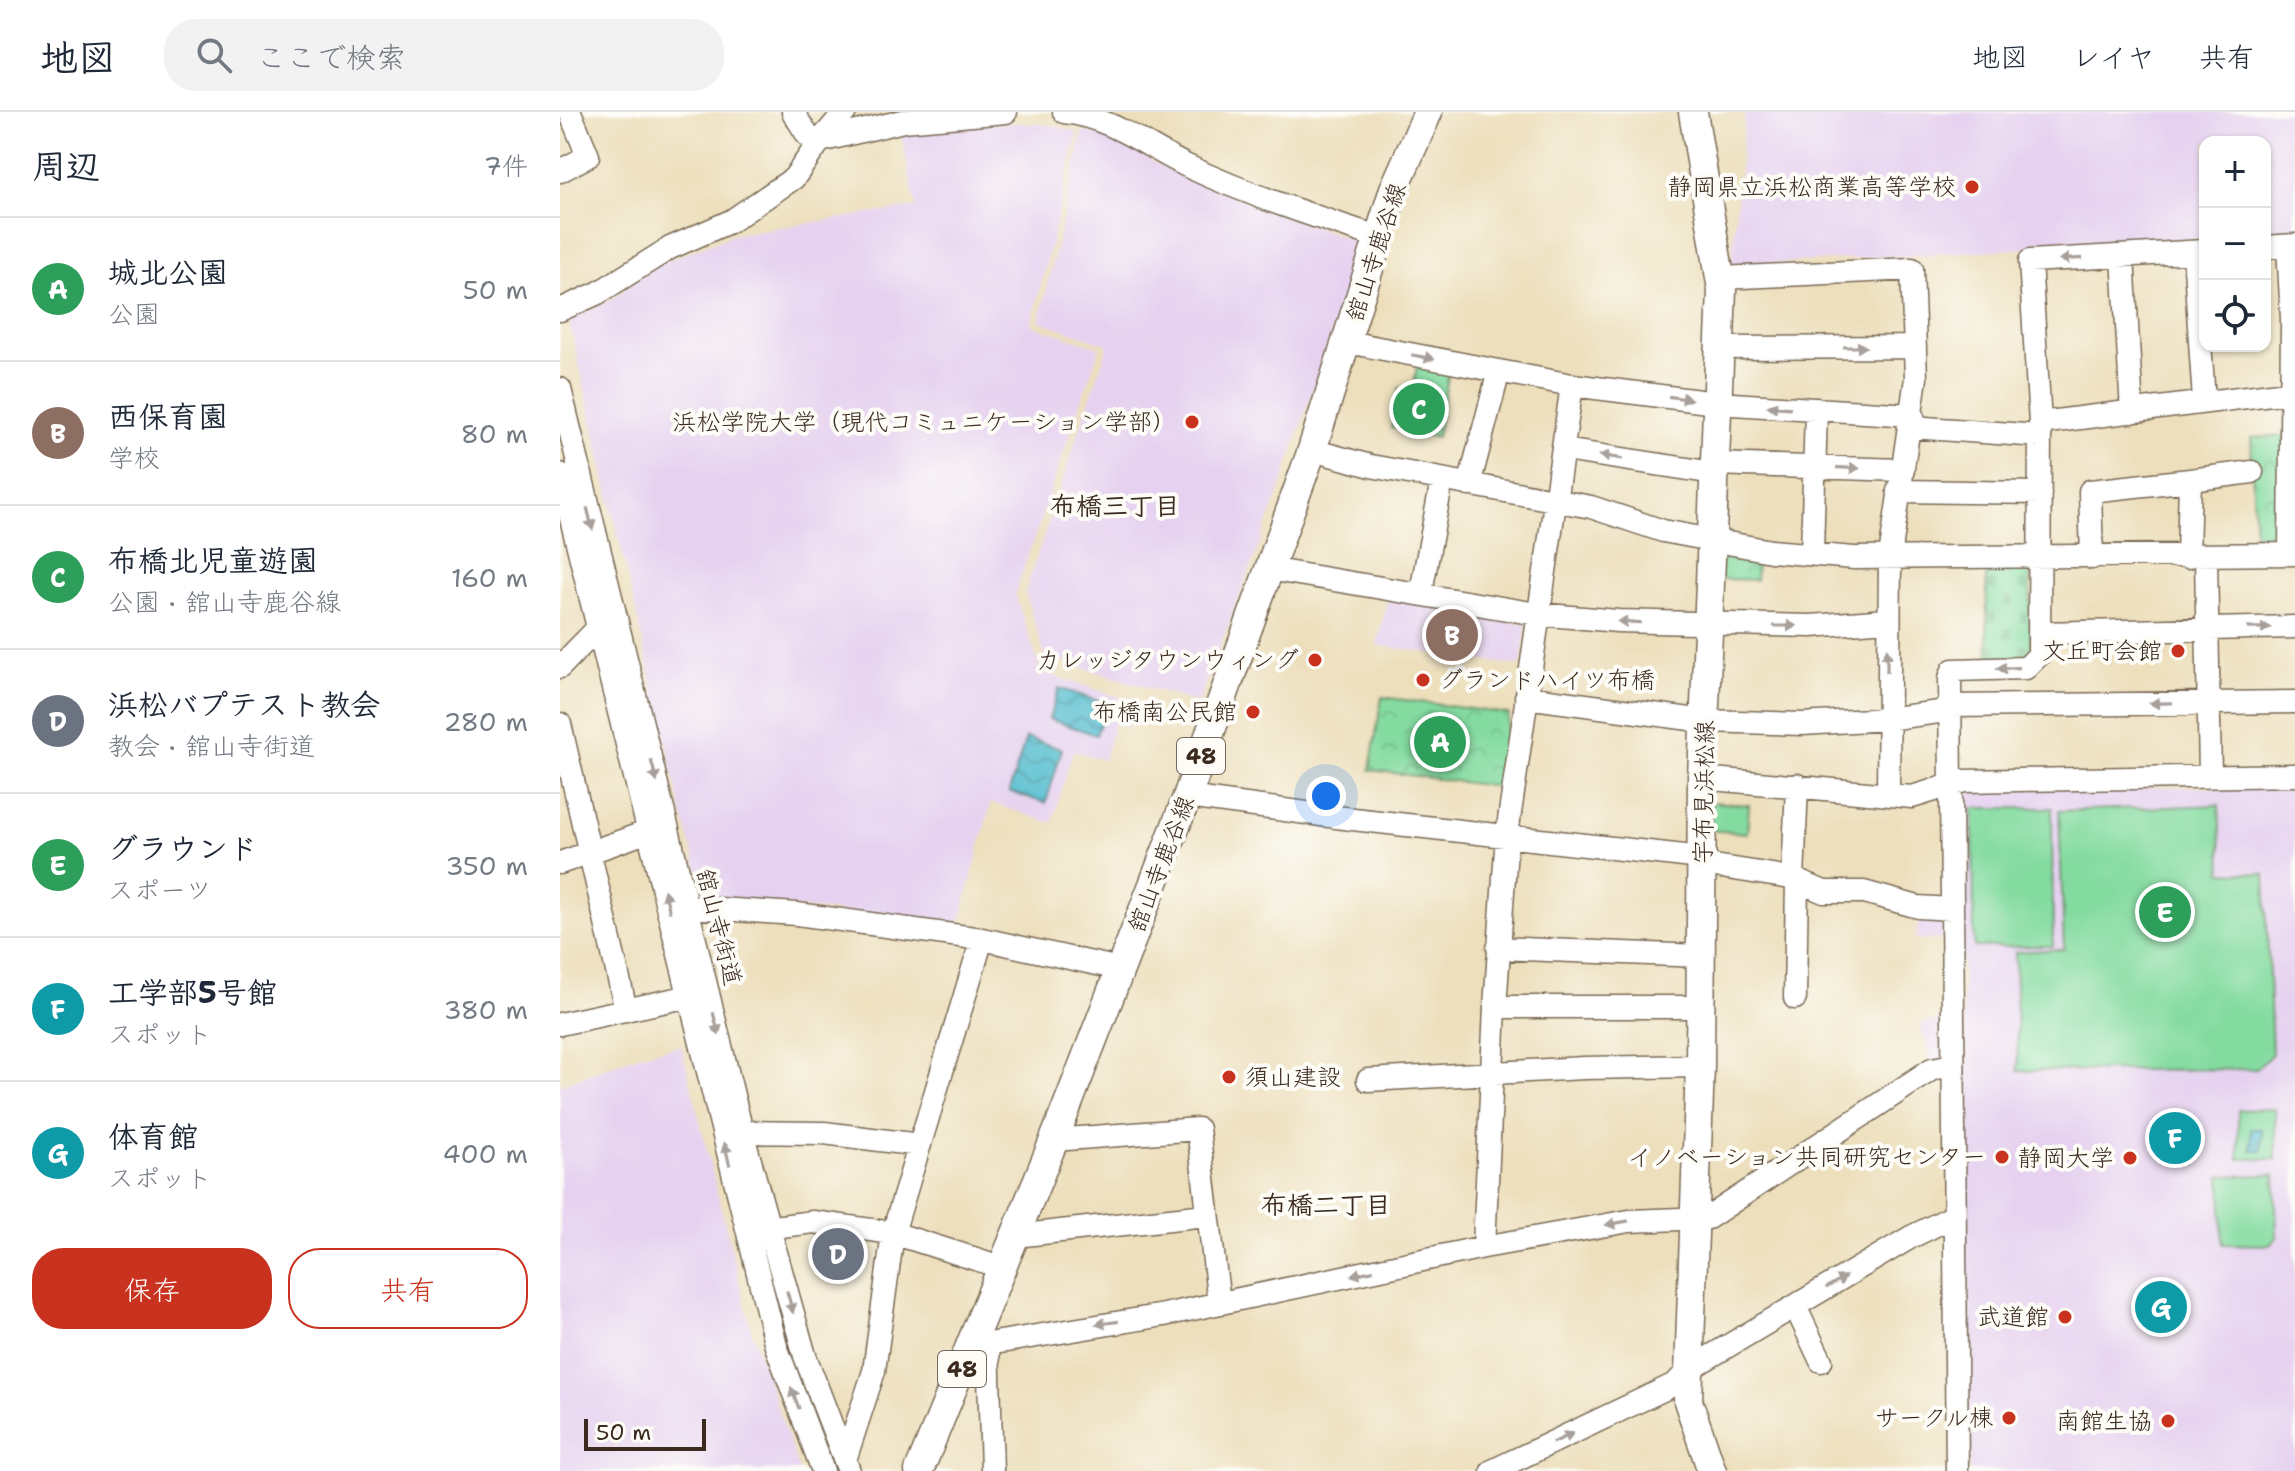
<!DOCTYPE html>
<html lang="ja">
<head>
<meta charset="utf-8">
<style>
	body { margin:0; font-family:"Shantell Sans","Klee One",sans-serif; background:#f2f2f3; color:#1f2937 }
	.controls { position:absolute; right:24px; top:24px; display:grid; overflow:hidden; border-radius:16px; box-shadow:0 2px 6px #0004 }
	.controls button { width:72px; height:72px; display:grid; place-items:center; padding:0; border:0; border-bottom:2px solid #e0e1e3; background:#fff; color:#1f2937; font:40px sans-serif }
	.scale { position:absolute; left:24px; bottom:20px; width:122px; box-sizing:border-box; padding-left:8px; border:4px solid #3b2a1e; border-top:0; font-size:22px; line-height:28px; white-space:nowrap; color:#3b2a1e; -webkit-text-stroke:6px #fdfcf7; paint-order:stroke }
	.you { position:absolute; left:766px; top:684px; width:28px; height:28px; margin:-20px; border:6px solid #fff; border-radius:50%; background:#1a73e8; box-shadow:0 0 0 12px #1a73e833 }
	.badge { display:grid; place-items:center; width:52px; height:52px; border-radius:50%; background:#c8321e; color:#fff; font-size:26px; font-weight:700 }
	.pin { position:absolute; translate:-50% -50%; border:4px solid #fff; box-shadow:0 2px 8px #0006 }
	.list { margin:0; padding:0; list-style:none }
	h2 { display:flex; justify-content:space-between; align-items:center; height:104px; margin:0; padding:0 32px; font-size:34px }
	h2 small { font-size:26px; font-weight:400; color:#747a83 }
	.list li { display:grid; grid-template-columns:52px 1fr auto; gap:24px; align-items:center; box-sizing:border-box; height:144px; padding:0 32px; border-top:2px solid #e0e1e3 }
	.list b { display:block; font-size:30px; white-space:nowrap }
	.list p { margin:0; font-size:26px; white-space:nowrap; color:#747a83 }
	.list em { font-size:26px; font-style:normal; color:#747a83 }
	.actions { display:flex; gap:16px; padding:24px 32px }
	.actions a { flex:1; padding:18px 0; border:2px solid #c8321e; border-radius:32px; text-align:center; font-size:28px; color:#c8321e }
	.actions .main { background:#c8321e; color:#fff }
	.icon { flex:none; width:44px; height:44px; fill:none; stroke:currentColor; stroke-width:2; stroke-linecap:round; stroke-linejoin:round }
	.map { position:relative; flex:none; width:1735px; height:1359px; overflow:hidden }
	header { display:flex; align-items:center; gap:48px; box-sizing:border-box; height:112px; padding:0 40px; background:#fff; border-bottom:2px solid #e0e1e3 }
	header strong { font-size:38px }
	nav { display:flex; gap:44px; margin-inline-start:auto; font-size:28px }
	.search { width:560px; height:72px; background:#f2f2f3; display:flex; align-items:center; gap:20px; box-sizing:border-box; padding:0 28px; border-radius:32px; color:#747a83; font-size:30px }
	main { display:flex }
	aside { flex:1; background:#fff }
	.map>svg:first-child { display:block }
</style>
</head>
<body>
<header>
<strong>地図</strong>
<div class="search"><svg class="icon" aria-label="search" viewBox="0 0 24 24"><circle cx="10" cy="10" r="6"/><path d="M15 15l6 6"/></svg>ここで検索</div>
<nav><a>地図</a><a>レイヤ</a><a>共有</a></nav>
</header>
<main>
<aside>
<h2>周辺<small>7件</small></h2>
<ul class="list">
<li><span class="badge" style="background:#2e9e5b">A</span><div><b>城北公園</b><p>公園</p></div><em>50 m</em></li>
<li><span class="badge" style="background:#8d6e63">B</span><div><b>西保育園</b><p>学校</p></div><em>80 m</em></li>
<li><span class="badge" style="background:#2e9e5b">C</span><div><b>布橋北児童遊園</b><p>公園 · 舘山寺鹿谷線</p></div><em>160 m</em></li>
<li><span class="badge" style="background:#6b7280">D</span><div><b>浜松バプテスト教会</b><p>教会 · 舘山寺街道</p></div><em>280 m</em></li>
<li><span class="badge" style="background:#2e9e5b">E</span><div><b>グラウンド</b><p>スポーツ</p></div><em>350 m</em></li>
<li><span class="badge" style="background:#0f9aa8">F</span><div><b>工学部5号館</b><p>スポット</p></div><em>380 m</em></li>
<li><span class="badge" style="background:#0f9aa8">G</span><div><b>体育館</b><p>スポット</p></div><em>400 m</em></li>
</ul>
<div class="actions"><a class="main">保存</a><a>共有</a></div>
</aside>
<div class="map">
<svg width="1735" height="1359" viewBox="0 0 1735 1359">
	<defs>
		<pattern id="cemetery-stones" width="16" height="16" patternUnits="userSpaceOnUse" patternTransform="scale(2)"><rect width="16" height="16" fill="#84dba0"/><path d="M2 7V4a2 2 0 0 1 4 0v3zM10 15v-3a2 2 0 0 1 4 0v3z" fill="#73bc89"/></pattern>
		<pattern id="park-crowns" width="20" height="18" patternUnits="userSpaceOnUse" patternTransform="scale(2)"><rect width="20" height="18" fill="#84dba0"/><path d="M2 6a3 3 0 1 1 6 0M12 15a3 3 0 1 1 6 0" fill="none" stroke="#73bc89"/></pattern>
		<pattern id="water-waves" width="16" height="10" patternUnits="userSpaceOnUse" patternTransform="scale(2)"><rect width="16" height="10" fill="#53bdd0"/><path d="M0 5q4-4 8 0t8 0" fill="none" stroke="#469aa8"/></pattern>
	</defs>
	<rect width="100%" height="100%" fill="#fdfcf7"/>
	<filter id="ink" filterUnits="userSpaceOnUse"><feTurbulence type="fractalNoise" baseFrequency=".0125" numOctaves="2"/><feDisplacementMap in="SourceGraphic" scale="16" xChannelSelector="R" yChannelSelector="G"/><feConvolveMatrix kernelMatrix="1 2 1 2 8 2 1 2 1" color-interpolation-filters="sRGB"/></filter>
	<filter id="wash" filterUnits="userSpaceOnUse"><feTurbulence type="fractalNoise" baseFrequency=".006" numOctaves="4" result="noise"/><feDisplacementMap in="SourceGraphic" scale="32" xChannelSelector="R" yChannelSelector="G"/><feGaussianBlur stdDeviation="1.8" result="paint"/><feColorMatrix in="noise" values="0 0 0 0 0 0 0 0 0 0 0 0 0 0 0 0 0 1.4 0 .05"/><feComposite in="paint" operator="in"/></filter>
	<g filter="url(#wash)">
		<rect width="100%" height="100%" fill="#eddfbc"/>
		<path fill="#e6d2f0" d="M1185,0H1735V120L1705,122V30H1645V126L1171,154Z
			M452,11L485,12L518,20L471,213L540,235L455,482L481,560L576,590L568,616L554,611L544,648L513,638L492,711L431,691L399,814L145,785L122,701L9,208L51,188L91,155L175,122L356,95L341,22L396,13Z
			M523,19L558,25L595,51L710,99L801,131L717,387L638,591L485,544L465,480L548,233L479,209Z
			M828,486L967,512L961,554L817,533Z
			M1735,674V1359H1409L1400,697L1412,677Z
			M1359,807L1383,808L1384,828L1356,827Z
			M1383,908L1385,951L1373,953L1360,912Z
			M121,933L192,1221L239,1359H0V973L79,943Z"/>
		<path fill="#84dba0" stroke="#60825f" stroke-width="2" d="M1150,690L1189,693L1187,721L1148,718Z
			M1659,693L1662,760L1705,762L1712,942L1696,957L1458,959L1455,840L1504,837L1499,699Z
			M1413,696H1492L1493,834L1414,835Z
			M1715,997L1716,1047H1679L1678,998Z
			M1715,1063L1717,1125L1710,1133L1663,1132L1661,1064Z"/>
		<path fill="url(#cemetery-stones)" stroke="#60825f" stroke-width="2" d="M1426,456H1465L1470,460L1471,538L1465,546L1428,547Z"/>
		<path fill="url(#park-crowns)" stroke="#60825f" stroke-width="2" d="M858,248L890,254L877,325L831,316L839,276L853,278Z
			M1725,324L1726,434L1695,436L1691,326Z
			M1169,444L1197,445L1196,468L1161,467V450Z
			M822,585L949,602L938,675L810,658Z"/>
		<path fill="url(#water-waves)" stroke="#477477" stroke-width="2" d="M499,576L547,592L536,623L489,607Z
			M466,626L502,637L486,691L449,680Z
			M1691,1017H1702V1038H1691Z"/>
	</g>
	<g filter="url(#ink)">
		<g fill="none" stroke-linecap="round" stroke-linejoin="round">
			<defs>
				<path id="minor" d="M233,0L248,24L260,29L285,0
					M504,0C550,5 586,34 627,54C689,83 753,104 818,125
					M0,59L28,44L10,0
					M1728,134L1732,207L1730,442
					M1705,135L1735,133
					M1634,140L1644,289
					M1563,144L1572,300
					M1161,166L1352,157L1356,266L1330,445L1328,682
					M0,198L38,181L110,136L171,109L234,66L260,29L343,9L446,0
					M787,230L1012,273L1156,291L1353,303
					M1161,236L1355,235
					M0,277L182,1020L245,1244L289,1359
					M1480,311L1735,279
					M1351,315L1480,324
					M752,338L811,354L1031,395L1103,419L1211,439L1294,446L1735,442
					M1004,338L1154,361
					M1154,352L1343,358
					M0,362L216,1234L263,1359
					M1630,368L1692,360
					M909,373L939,259
					M1338,379L1480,381
					M1252,442L1256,297
					M1646,445L1650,664
					M1532,446L1530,379L1630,368L1628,445
					M708,457L977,502L1058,509L1251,514L1327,508
					M861,480L882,368
					M1481,521L1735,515
					M0,555L38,516
					M966,585L1145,609L1242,612L1326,607L1379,600L1389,594L1735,590
					M0,612L66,898
					M1142,666L1352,685L1404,669L1735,663
					M627,685L784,706L1142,746
					M0,751L103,714
					M1142,752L1231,766L1264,780H1304L1358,795L1392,797
					M1233,767L1237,673
					M128,795L237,802L422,827
					M938,836L1141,844
					M1235,886L1237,769
					M935,895H1141
					M0,912L130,884
					M808,968L1024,956L1140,954
					M182,1020L264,1021L360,1033
					M494,1028L638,1017L659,1191
					M197,1117L253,1110L333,1121L441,1155
					M455,1124L646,1103
					M924,1135L935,895L947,722L1012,273
					M1235,1194L1261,1249
					M413,1231L428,1232L604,1203L924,1135L1069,1109L1148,1106L1372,957L1393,953
					M428,1232L432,1359
					M285,1348L314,1259L333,1121L422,827L560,857
					M932,1359L1115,1272L1131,1256L1351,1125L1394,1104
					M1397,1359L1390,566L1393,558L1466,556L1479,543L1480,311L1470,149L1645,139"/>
				<path id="major" d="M1133,0L1162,178L1142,666L1140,954L1128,1289L1152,1359
					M359,1359L494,1028L627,685L752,338L834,77L868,0"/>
			</defs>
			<use href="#minor" stroke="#796955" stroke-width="25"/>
			<use href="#major" stroke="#796955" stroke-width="31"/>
			<use href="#minor" stroke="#fff" stroke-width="22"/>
			<use href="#major" stroke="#fff" stroke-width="28"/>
		</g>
		<defs><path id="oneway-solid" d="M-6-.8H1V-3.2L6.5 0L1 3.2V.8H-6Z" transform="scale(2)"/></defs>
		<g fill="#a79f9a">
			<use href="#oneway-solid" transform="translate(1511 147) rotate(177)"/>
			<use href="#oneway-solid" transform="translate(1295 235)"/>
			<use href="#oneway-solid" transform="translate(863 245) rotate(11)"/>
			<use href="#oneway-solid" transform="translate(1120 286) rotate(8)"/>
			<use href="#oneway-solid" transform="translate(1219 295) rotate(-176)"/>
			<use href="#oneway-solid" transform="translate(1051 345) rotate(-171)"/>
			<use href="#oneway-solid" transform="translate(1288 356) rotate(2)"/>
			<use href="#oneway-solid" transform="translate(30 407) rotate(76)"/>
			<use href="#oneway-solid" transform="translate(1069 510) rotate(-177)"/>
			<use href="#oneway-solid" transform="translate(1225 514)"/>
			<use href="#oneway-solid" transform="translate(1699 516) rotate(-1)"/>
			<use href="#oneway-solid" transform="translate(1327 548) rotate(-90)"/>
			<use href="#oneway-solid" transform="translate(1448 556) rotate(178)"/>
			<use href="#oneway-solid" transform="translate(1601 591) rotate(179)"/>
			<use href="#oneway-solid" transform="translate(94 659) rotate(75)"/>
			<use href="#oneway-solid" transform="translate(107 789) rotate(-104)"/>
			<use href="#oneway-solid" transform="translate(156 912) rotate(76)"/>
			<use href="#oneway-solid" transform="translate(167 1042) rotate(-103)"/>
			<use href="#oneway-solid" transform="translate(1057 1111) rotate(170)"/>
			<use href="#oneway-solid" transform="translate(802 1161) rotate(168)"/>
			<use href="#oneway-solid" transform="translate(1276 1170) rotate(-31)"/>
			<use href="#oneway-solid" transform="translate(230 1190) rotate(74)"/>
			<use href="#oneway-solid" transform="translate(547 1211) rotate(172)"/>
			<use href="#oneway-solid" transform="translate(235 1286) rotate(-111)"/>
			<use href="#oneway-solid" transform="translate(1003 1326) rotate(-26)"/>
		</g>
	</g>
	<g fill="#c8321e" stroke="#fdfcf7" stroke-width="3">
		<circle cx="1412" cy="75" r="8"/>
		<circle cx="632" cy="310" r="8"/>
		<circle cx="1618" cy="539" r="8"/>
		<circle cx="755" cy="548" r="8"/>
		<circle cx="863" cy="568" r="8"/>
		<circle cx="693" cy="600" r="8"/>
		<circle cx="669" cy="965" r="8"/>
		<circle cx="1442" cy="1045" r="8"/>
		<circle cx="1570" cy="1046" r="8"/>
		<circle cx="1505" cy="1205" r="8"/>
		<circle cx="1449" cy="1306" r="8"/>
		<circle cx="1608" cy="1309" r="8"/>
	</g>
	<g text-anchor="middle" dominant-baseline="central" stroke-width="8" stroke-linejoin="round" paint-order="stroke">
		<g fill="#fdfcf7" stroke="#75695f" stroke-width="2">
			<rect x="617" y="626" width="48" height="36" rx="6"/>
			<rect x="378" y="1239" width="48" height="36" rx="6"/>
		</g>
		<g font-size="22" font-weight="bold" fill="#3b2a1e">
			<text x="641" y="644">48</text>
			<text x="402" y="1257">48</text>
		</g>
		<g font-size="24" fill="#3b2a1e" stroke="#fdfcf7" text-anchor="end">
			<text x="1396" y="75">静岡県立浜松商業高等学校</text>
			<text x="616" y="310">浜松学院大学（現代コミュニケーション学部）</text>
			<text x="1602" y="539">文丘町会館</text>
			<text x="739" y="548">カレッジタウンウィング</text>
			<text x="879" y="568" text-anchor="start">グランドハイツ布橋</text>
			<text x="677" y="600">布橋南公民館</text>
			<text x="685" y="965" text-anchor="start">須山建設</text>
			<text x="1426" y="1045">イノベーション共同研究センター</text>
			<text x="1554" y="1046">静岡大学</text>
			<text x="1489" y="1205">武道館</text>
			<text x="1433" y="1306">サークル棟</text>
			<text x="1592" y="1309">南館生協</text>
		</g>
		<g font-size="24" fill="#3b2a1e" stroke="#fdfcf7">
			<text transform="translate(816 140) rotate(-72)">舘山寺鹿谷線</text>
			<text transform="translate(1144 680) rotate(-89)">宇布見浜松線</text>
			<text transform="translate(601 752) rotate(-69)">舘山寺鹿谷線</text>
			<text transform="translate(159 815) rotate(76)">舘山寺街道</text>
		</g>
		<g font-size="26" font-weight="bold" fill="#3b2a1e" stroke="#fdfcf7">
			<text x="555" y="393">布橋三丁目</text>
			<text x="766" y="1092">布橋二丁目</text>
		</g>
	</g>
</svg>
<div class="controls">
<button>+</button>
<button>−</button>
<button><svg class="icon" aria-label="locate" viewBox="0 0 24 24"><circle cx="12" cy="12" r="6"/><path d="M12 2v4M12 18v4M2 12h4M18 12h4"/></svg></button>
</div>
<div class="scale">50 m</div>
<div class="you"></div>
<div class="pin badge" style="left:880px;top:630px;background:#2e9e5b">A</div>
<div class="pin badge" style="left:892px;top:523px;background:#8d6e63">B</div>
<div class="pin badge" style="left:859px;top:297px;background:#2e9e5b">C</div>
<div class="pin badge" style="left:278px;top:1142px;background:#6b7280">D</div>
<div class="pin badge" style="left:1605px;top:800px;background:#2e9e5b">E</div>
<div class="pin badge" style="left:1615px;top:1026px;background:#0f9aa8">F</div>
<div class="pin badge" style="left:1601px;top:1195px;background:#0f9aa8">G</div>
</div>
</main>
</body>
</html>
